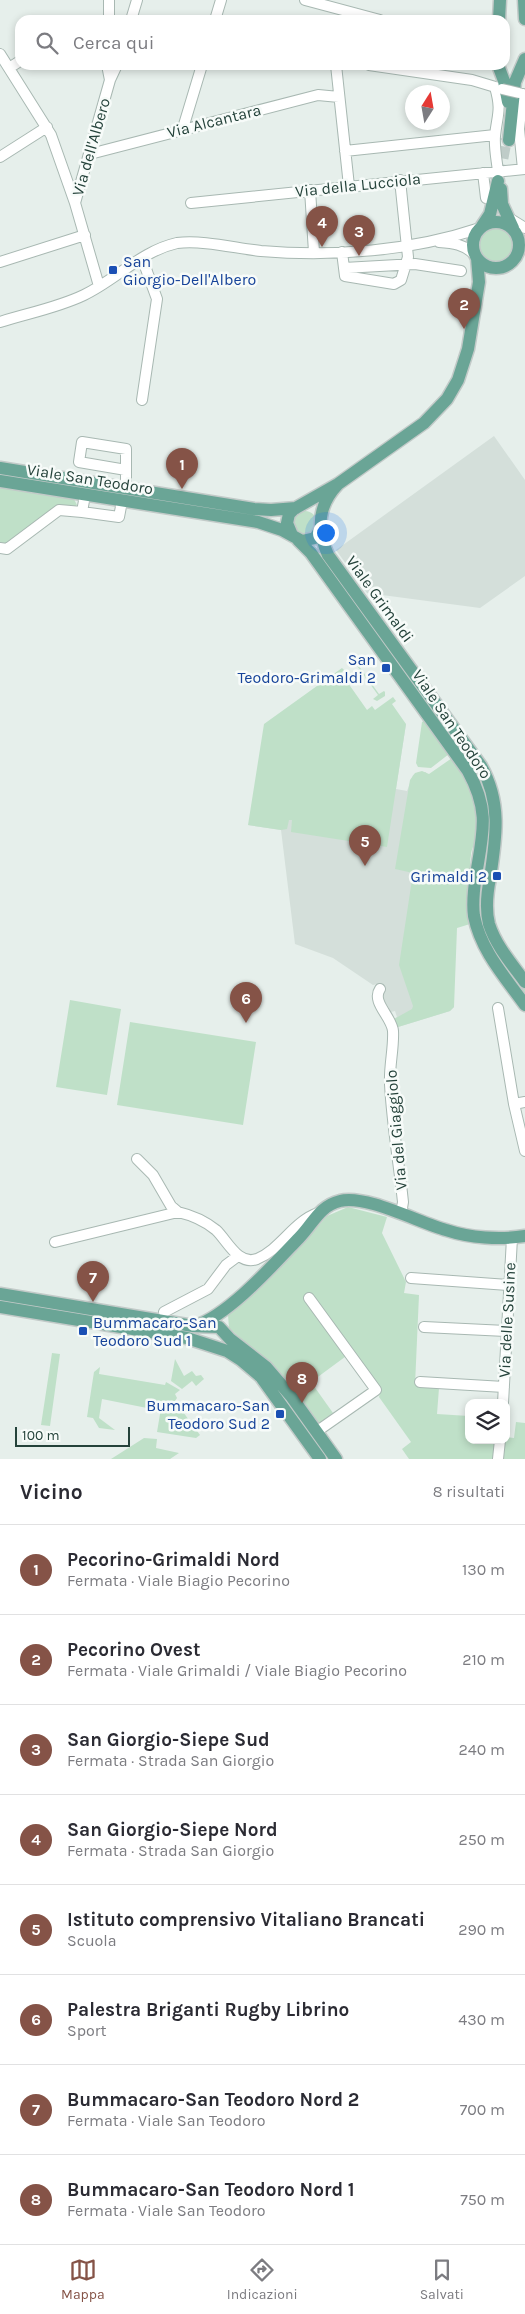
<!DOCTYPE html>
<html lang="it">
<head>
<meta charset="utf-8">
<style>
	body { margin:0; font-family:Karla,sans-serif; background:#f2f2f3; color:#2b2b33 }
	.controls { position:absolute; right:15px; bottom:15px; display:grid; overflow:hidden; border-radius:10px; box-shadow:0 2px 8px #0003 }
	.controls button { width:45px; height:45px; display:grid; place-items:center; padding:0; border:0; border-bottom:1px solid #e1e1e2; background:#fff; color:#2b2b33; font:25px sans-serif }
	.compass { position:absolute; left:405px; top:85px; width:45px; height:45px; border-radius:50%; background:#fff; box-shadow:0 2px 8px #0003; rotate:11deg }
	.scale { position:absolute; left:15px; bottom:12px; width:115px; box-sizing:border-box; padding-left:5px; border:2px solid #24423a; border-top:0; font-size:14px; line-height:18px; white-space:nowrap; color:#24423a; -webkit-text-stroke:4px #f7fbf9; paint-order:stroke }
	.you { position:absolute; left:325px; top:532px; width:18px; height:18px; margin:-12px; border:4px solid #fff; border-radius:50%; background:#1a73e8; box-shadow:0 0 0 8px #1a73e833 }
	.badge { display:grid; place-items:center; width:32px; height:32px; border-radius:50%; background:#855347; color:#fff; font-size:16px; font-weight:700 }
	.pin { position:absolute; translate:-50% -41px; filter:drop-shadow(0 1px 2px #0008) }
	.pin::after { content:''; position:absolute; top:26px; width:18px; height:15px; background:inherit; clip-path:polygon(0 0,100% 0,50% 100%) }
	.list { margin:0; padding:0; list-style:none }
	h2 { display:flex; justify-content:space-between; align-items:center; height:65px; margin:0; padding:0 20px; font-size:21px }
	h2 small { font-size:16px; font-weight:400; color:#7c7c81 }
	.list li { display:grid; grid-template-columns:32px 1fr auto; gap:15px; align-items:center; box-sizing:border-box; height:90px; padding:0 20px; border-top:1px solid #e1e1e2 }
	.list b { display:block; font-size:19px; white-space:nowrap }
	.list p { margin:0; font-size:16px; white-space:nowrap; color:#7c7c81 }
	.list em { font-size:16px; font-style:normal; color:#7c7c81 }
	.icon { flex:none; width:28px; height:28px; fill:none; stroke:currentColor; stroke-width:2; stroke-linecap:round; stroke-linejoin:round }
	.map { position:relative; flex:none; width:525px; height:1459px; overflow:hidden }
	.search { position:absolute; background:#fff; box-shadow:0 2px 8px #0003; left:15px; right:15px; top:15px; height:55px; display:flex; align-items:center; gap:12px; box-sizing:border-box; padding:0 18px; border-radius:15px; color:#7c7c81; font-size:19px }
	.sheet { height:785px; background:#fff }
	nav { display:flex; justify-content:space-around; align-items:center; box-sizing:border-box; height:70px; border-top:1px solid #e1e1e2; background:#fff; font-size:14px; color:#7c7c81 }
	nav a { display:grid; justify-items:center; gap:2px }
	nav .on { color:#855347 }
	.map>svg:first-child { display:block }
</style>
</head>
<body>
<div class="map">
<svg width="525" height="1459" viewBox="0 0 525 1459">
	<rect width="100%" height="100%" fill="#e6efeb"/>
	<path fill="#d4dfda" d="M494,436L525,480V576L480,608L367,593L336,550Z
		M370,719L406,724L396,789L407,791L413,775L419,772H426L454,1007L450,1011L398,1027L394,1019L397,1017L395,1011L391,1012L383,998L385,991L378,984L373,985L333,958L295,944L281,830L248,825Z"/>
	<path fill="#bfe0c8" d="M478 245a19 19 0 1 1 38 0a19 19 0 1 1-38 0Z
		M0,487L74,499L77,505L74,507L59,505L10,543L0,545Z
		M293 523a12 12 0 1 1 24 0a12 12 0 1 1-24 0Z
		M325,559L477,769L492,808L484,885L502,958L525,989V997L488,946L478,910L487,808L324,560Z
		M358,656L360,659L356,662L379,694L384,691L385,692V696L377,701L373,699L378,695L355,663L351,665L349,662Z
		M342,668L344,670L341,673L367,710L372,706L375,710L393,697L396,701L392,704L406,724L387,847L291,832L292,820H289L287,829L281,830L248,825L264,724Z
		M425,720L449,754L431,768L418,767L416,763L422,722Z
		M452,758C469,784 483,808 475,841C474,846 471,850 471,855C469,865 472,877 467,886L470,924L457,928L454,1007L450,1011L398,1027L394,1019L412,1009L413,1006L399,965L413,873L395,869L410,780L415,773L422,771L429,774Z
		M70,1000L121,1009L107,1095L56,1087Z
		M130,1022L256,1042L243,1125L117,1105Z
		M348,1207L387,1217L382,1233L406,1282L404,1293L419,1295L415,1385L439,1388L437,1414L469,1416V1440H506V1437L514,1438L516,1422L525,1423V1459H409L402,1449L411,1442L379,1397L381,1390L353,1351L311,1382L333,1413L318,1424L285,1378L229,1328L228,1315L232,1310L296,1251L327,1216Z
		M52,1353L60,1354L50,1426L41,1425Z
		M175,1359L184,1376L192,1371L196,1376L201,1375L204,1379L196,1386L192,1381L182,1389L171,1381Z
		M100,1367L99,1374L165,1385L166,1382L180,1390L175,1394L177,1398L175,1401L200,1435L196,1438L157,1432L161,1408L153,1407L152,1409L102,1399L99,1418L115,1430L99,1428L93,1418L87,1417L94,1372Z
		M144,1438L157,1439L156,1448L179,1453L170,1459H111Z"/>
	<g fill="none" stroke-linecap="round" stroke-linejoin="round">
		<path stroke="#bfccc8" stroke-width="12" stroke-dasharray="12 6" stroke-linecap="butt" d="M499,176L506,139"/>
		<defs>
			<path id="minor" d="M305,0L380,20
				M109,20V0
				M131,20L137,0
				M215,20L221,0
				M0,54L51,135L75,203L99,286
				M336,65L349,186
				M369,65L472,80L502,89
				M9,68L20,61
				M110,80L117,65
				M495,87C502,111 497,115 495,136C494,148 497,161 498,172
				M523,94L519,129L523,169
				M183,128L202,65
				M345,151L495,135
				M90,154L318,95L339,97
				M0,157L47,127
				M483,173L486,198
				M310,190L314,252
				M75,203L110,80L107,65
				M191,203L525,169
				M509,218L525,228
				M439,242C453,243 464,244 475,255
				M342,252L345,276L394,284L401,280L408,257L400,180
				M0,262L85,235
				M344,268L415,264L461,271
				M0,322C28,313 57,308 84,295C116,280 141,251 177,243C204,240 234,248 261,251C333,257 412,251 480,228
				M142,400L157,299L142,258
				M126,470L79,462L82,442L126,449V488
				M82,512L119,517L122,501
				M0,548L7,549L59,510L82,512L85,495
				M380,989C371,1002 392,1017 393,1031C394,1048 389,1066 390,1084C392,1124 399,1163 403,1202L401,1214
				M498,1008L514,1104L525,1151
				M514,1104L525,1102
				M137,1159L153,1175L171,1206L178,1212
				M55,1242L178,1212C191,1215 205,1221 216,1230C227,1240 238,1266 257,1259C281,1249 293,1222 318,1213
				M411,1278L508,1285
				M309,1298L376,1390L316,1432
				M164,1312L208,1289L226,1265L238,1256
				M424,1327L506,1331
				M420,1382L504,1387
				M503,1403L512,1238
				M498,1459L500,1440"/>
			<path id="major" d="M524,0L525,19
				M499,20L500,0
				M498,65L504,81L508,102
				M509,140L515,82L525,59
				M501,189L502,204L513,228
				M473 245a23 23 0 1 1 46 0a23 23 0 1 1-46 0Z
				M482,226L490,214L498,181
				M0,468L254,509L271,510L296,508
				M0,481L258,522L282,530L302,541L315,538L322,526
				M338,484C318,505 316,528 328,555L481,766C502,803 496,838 490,878C487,893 485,908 489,924C496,946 512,964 525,982
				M292,535L287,523L289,514L294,509L338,484L424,423L447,399L458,380L468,349L479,282L477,258
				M298,540L311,553L468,771C490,811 483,832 476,875C474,888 472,902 474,916C481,951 505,977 525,1005
				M0,1294L193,1326L219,1327L230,1339L266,1367L291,1396L336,1459
				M0,1307L187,1338L227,1351L241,1360L261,1377L320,1459
				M195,1326C229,1315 274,1264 299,1238C313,1224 319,1206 340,1201C365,1194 420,1223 446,1230C470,1238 500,1240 525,1236"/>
		</defs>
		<use href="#minor" stroke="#a8b8b2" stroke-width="12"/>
		<use href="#major" stroke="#c2cac8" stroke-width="15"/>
		<use href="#minor" stroke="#fff" stroke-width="10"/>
		<use href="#major" stroke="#6aa596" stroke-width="12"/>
		<defs>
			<path id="minor-bridge" d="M502,89L519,93"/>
		</defs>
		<use href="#minor-bridge" stroke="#a8b8b2" stroke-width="12" stroke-linecap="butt"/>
		<use href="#minor-bridge" stroke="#fff" stroke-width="10"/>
	</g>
	<g fill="#1a4fb4" stroke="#f7fbf9" stroke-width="2">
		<rect x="108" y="265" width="10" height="10" rx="2.5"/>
		<rect x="381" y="663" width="10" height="10" rx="2.5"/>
		<rect x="492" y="871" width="10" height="10" rx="2.5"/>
		<rect x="78" y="1326" width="10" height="10" rx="2.5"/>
		<rect x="275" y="1409" width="10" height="10" rx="2.5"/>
	</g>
	<g text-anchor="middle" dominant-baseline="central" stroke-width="5" stroke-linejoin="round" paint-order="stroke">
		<g font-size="16" fill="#24423a" stroke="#f7fbf9">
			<text transform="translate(214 121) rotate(-14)">Via Alcantara</text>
			<text transform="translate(91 147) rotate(-74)">Via dell'Albero</text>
			<text transform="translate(358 185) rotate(-6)">Via della Lucciola</text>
			<text transform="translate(90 479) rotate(9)">Viale San Teodoro</text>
			<text transform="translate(380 599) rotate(54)">Viale Grimaldi</text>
			<text transform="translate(452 724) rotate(56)">Viale San Teodoro</text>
			<text transform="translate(396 1130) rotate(-95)">Via del Giaggiolo</text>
			<text transform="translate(507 1320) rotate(-87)">Via delle Susine</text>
		</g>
		<g font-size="16" fill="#164399" stroke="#f7fbf9" text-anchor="end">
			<text x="123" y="261" text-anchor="start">San<tspan x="123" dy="18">Giorgio-Dell'Albero</tspan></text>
			<text x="376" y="659">San<tspan x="376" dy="18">Teodoro-Grimaldi 2</tspan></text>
			<text x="487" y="876">Grimaldi 2</text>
			<text x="93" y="1322" text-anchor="start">Bummacaro-San<tspan x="93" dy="18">Teodoro Sud 1</tspan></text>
			<text x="270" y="1405">Bummacaro-San<tspan x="270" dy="18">Teodoro Sud 2</tspan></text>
		</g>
	</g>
</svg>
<div class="controls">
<button><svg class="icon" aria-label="layers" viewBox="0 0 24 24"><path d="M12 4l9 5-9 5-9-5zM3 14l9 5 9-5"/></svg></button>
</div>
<svg class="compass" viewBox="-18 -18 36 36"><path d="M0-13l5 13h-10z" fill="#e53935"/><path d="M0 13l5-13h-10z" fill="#7c7c81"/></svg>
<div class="scale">100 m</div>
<div class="you"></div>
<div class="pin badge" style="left:182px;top:489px">1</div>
<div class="pin badge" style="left:464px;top:329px">2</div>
<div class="pin badge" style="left:359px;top:256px">3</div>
<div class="pin badge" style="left:322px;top:247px">4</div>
<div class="pin badge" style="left:365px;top:866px">5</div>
<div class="pin badge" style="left:246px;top:1023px">6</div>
<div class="pin badge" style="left:93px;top:1302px">7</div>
<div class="pin badge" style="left:302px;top:1403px">8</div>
<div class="search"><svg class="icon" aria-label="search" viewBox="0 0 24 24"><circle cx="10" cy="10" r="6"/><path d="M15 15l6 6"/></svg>Cerca qui</div>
</div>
<section class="sheet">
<h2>Vicino<small>8 risultati</small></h2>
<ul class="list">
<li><span class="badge">1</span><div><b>Pecorino-Grimaldi Nord</b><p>Fermata · Viale Biagio Pecorino</p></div><em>130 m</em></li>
<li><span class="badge">2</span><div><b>Pecorino Ovest</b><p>Fermata · Viale Grimaldi / Viale Biagio Pecorino</p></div><em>210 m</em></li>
<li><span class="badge">3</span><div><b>San Giorgio-Siepe Sud</b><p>Fermata · Strada San Giorgio</p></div><em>240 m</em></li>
<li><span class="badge">4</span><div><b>San Giorgio-Siepe Nord</b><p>Fermata · Strada San Giorgio</p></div><em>250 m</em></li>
<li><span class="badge">5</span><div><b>Istituto comprensivo Vitaliano Brancati</b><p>Scuola</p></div><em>290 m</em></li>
<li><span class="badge">6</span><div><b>Palestra Briganti Rugby Librino</b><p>Sport</p></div><em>430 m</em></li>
<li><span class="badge">7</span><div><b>Bummacaro-San Teodoro Nord 2</b><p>Fermata · Viale San Teodoro</p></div><em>700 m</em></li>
<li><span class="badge">8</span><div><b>Bummacaro-San Teodoro Nord 1</b><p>Fermata · Viale San Teodoro</p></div><em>750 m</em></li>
</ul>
</section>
<nav>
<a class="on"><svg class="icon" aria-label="map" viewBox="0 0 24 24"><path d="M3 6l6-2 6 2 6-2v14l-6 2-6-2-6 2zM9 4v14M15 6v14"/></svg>Mappa</a>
<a><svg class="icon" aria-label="directions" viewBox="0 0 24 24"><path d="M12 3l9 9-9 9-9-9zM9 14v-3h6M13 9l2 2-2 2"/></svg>Indicazioni</a>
<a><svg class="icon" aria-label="saved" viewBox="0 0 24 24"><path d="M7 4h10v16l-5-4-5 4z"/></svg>Salvati</a>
</nav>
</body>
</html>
